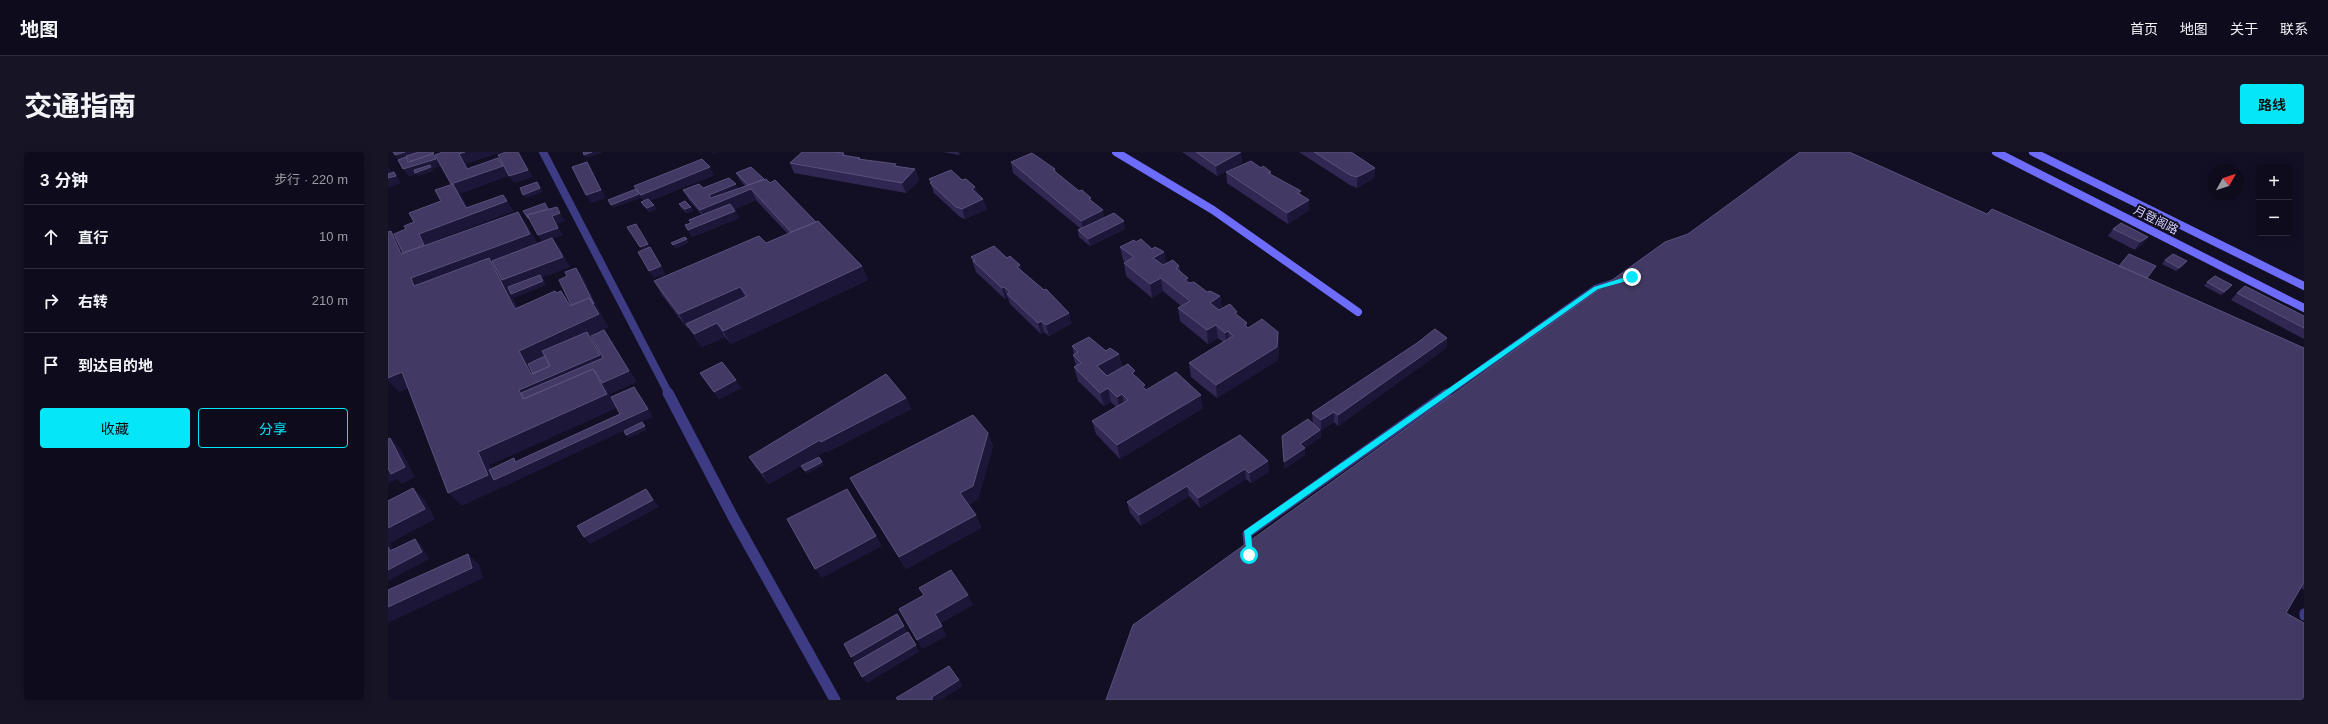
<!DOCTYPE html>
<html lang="zh">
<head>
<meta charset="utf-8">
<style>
	body { margin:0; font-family:Helvetica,"Noto Sans SC",sans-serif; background:#171425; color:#f1f3f6 }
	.controls { position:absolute; right:12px; top:12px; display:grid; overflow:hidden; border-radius:4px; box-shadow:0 2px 10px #0003 }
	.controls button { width:36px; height:36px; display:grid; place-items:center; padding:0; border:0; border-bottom:1px solid #2e2b3b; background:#0e0b1c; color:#f1f3f6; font:20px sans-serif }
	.compass { position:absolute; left:1820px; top:12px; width:36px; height:36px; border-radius:50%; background:#0e0b1c; box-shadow:0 2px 10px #0003; rotate:51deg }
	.stop { position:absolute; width:12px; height:12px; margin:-9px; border:3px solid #05e6f9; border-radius:50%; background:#fff }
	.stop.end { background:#05e6f9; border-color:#fff; box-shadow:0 1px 4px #0008 }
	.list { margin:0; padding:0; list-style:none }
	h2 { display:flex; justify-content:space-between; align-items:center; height:52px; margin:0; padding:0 16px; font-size:17px }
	h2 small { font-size:13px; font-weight:400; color:#9b9ba3 }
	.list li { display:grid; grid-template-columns:26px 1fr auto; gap:12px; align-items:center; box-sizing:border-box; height:64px; padding:0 16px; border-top:1px solid #2e2b3b }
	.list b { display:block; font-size:15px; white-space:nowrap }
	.list em { font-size:13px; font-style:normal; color:#9b9ba3 }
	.actions { display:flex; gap:8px; padding:12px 16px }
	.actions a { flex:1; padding:9px 0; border:1px solid #05e6f9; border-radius:4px; text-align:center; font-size:14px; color:#05e6f9 }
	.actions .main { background:#05e6f9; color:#111 }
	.icon { flex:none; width:22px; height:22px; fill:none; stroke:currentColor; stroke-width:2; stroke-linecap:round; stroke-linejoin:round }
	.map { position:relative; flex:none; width:1916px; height:548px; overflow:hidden; border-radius:4px }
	header { display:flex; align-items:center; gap:24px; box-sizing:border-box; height:56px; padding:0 20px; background:#0e0b1c; border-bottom:1px solid #2e2b3b }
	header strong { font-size:19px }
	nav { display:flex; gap:22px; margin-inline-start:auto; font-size:14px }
	.intro { display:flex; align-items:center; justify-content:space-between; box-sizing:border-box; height:96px; padding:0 24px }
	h1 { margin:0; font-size:28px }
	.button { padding:10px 18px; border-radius:4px; background:#05e6f9; color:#111; font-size:14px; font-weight:700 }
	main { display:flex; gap:24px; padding:0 24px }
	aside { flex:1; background:#0e0b1c; border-radius:4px; box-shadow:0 2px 10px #0003 }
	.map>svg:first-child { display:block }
</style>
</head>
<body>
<header>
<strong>地图</strong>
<nav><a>首页</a><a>地图</a><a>关于</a><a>联系</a></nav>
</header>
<div class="intro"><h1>交通指南</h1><a class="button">路线</a></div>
<main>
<aside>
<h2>3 分钟<small>步行 · 220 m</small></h2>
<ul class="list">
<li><svg class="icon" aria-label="ahead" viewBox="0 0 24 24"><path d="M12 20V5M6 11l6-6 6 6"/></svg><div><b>直行</b></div><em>10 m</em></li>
<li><svg class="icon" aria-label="right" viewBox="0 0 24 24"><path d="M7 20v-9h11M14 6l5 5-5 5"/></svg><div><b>右转</b></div><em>210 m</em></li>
<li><svg class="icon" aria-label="arrive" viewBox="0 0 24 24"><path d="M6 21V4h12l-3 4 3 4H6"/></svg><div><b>到达目的地</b></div></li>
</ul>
<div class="actions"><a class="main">收藏</a><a>分享</a></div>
</aside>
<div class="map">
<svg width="1916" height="548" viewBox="0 0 1916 548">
	<rect width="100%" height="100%" fill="#120f25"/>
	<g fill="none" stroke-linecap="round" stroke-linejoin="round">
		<path stroke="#3c3b83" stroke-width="7" d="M1058,242L1208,136L1227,130"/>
		<path stroke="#3c3b83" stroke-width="9" d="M861,400L859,382L1059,241
			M1916,461V464"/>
		<path stroke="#3c3b83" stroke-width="8" d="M155,0L281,242"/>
		<path stroke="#3c3b83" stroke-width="11" d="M280,241L346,367L447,548"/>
		<path stroke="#6d6cfc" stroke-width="8" d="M728,0L825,58L970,160
			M1608,0L1916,156
			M1645,0L1916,134"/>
	</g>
	<path fill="#302852" d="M555,0H573L571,3Z
		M794,0H853L854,11L829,24Z
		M911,0H963L987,16L986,26L969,36L962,33Z
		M456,1L457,4L472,6V8L508,12L509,14L527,17L531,28L518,41L406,21L402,11Z
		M623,10L667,17L668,20L715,58L716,65L737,77L702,94L691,85L690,78L692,76L625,21Z
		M873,16L883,20V23L921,48V58L900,72L839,31L838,20Z
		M348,21L376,27L382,31L428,70L474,114L480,128L343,192L337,185L314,195L307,185L301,175L299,176L274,143L266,129L378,91L400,82L368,48L346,57L351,66L304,85L297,73L303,71L301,68L314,63L301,48L295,38L315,36L350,37L357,34L352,28Z
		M326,23L261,49L266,53L268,57L262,60L255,54L253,50L257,49L250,41L246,34Z
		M541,27L574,28L587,35L590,42L595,47L599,57L577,67L572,65L546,41Z
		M291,52L303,55L305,59L299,61L293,56Z
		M1599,62L1731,114L1916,196V438L1913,436L1898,461L1916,548Z
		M1725,77L1755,92L1747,98L1720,84Z
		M748,90L764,97L776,100L778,112L791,114L792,119L801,131L819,140L832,144L834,157L849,163L859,171V175L890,180L891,193L890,208L829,246L803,225L801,211L835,190L830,186L820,192L792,169L790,156L793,154L775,139L764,146L738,124L736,111L737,110L735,108L732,95Z
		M583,105L619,106L632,113L634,119L681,161L683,172L661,184L656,180L653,182L622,152L620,146L617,147L588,120Z
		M1777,108L1796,113L1788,119L1774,112Z
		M1819,130L1841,137L1833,143L1816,134Z
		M1849,141L1916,164V187L1843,148Z
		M1059,186L1058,196L950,274L946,270L933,279L932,278L933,285L917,296V303L896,317V310L925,272L924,261Z
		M684,194L718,199L731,202L734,215L748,224L757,233L758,238L815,256L732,307L708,282L704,269L728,255L723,250L716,254L690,229L686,215L688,214L685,203L686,202Z
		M312,221L353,236L331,247Z
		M518,246L523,257L439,300L438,299L381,332L368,316L361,305Z
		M600,281L605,294L590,347L580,353L588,363L593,376L518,417L469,339L462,326Z
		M852,283L881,320L863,331L858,327L812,356L801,344L753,374L742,361L739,350Z"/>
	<path fill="#1c1638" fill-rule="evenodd" d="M17,0H44L20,8L24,14L46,0L49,5H48L53,14L44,17L46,19L30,24L28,22L21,25L15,17L12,11L7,3Z
		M53,0H114L78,12L85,24L110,6L117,16L130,0L145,25L126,31L121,24L72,42L84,62L115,43L126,59L39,92L13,102L3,79L15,92L31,82L78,56L71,42L63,32L58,6Z
		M204,0H213L214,1L199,6L196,3Z
		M323,0H330L324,2Z
		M570,0H573L571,3Z
		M853,0L854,11L829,24L828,14Z
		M199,10L203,17L218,46L203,51L198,43Z
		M0,14L5,23L6,20L13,31L0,36Z
		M322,15L326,23L258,50L253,43Z
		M987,16L986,26L969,36V25Z
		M527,17L531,28L518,41L514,31Z
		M149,30L155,40L138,46L135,43Z
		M348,32L352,41L363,37L368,48L318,68L312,58L321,43Z
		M587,35L591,45L584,37Z
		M251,42L253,46L225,56L223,53Z
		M595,47L599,57L577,67L574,57Z
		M921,48V58L900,72L899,61Z
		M266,53L268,57L262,60L259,56Z
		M169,55L177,69L169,72L175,83L165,87L172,97L182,115L154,126L158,133L126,146L124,144L138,171L127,157L26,134L23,126L130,60L139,73L152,95L155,91L150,83L164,64Z
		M303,55L305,59L299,61L297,57Z
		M715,58L717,69L696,79L693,69Z
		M347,59L351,66L304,85L300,78Z
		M736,69L737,77L702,94L700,87Z
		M1760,85L1755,92L1747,98L1752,90Z
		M299,87L301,91L287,97L285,93Z
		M260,92L278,122L266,126L261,119L254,99L252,95Z
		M776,100L778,114L768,119L765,106Z
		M1799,109L1796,113L1788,119L1791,116Z
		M632,113L636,124L629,115Z
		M474,114L480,128L343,192L335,179Z
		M188,116L194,123L211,159L221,175L202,184L209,193L222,216L209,222L215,230V231L241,219L216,178L224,189L249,230L222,242L219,238L229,256L102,313L108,327L133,316L127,310L126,306L132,314L133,316L260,257L246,235L251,242L265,265L113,336L111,333L112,336L74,354L60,341L100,323L90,300L219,242L213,231L146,260V259V261L135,247L131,238L150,230L143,222L131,199L211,162L210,160L191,167H192L182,154L173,139L183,153L187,159L205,152L201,146L206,152ZM202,184L212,203L168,222L163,212L157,205ZM157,205L166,221L150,228L142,212Z
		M773,126L775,139L764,146L762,132Z
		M800,126L802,139L797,128Z
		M1844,133L1841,137L1833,143L1836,140Z
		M352,135L359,149L298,172L301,175L299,176L291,162Z
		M616,135L620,146L617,147L614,136Z
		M832,144L834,158L823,164L822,151Z
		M681,161L683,172L661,184L658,173Z
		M653,169L656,180L653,182L650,171Z
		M329,171L337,185L314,195L306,182Z
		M828,173L830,186L820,192L819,178Z
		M840,179L841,193L839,194L837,181Z
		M890,180L891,193L890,208L829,246L828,233Z
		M1059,186L1058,196L950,274V263Z
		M731,202L734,216L713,228L709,214Z
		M14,220L27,234L11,240L0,229V226Z
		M348,228L353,236L331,247L326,240Z
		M757,233L760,246L754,234Z
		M720,236L723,250L716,254L712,241Z
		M734,242L737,256L732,259L729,245Z
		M813,243L815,256L732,307L729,293Z
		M518,246L523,257L439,300L433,290Z
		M946,260V270L933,279V268Z
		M254,270L259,278L241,286L238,283Z
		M932,278L933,285L917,296V303L896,317V310L912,292Z
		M600,281L605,294L590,347L577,354L572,341Z
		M2,286L12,296L27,325L14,332L9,327L0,331V316Z
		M432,288L438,299L381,332L374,321Z
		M880,309L881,320L863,331L861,321Z
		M434,310L436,313L419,322L417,319Z
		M857,317L858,327L812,356L810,346Z
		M799,334L801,344L753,374L751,363Z
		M25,336L36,347L47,367L2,391L3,393L10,406L2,399L0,395V376Z
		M258,337L271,355L202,392L196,385Z
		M588,363L593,376L518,417L511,405Z
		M488,384L494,394L434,426L427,417Z
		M27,387L34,394L41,407L0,429V418Z
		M80,402L91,412L95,426L0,471V455Z
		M580,443L585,453L552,472L547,462Z
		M516,474L520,481L467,511L463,505Z
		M554,474L559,484L534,497L529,488Z
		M528,493L531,500L479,531L474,525Z
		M571,528L575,534L553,548H544V545Z"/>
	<path fill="#423a64" stroke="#59527c" d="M5,0H17L7,3Z
		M31,0H45L46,1L22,10L18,4Z
		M55,0H77L71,2L79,17L110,6L115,14L63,32L47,3Z
		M118,0H130L140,18L121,24L110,3Z
		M195,0H204L196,3Z
		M414,0H446L456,1L454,3L472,6L470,7L508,12L506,14L527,17L514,31L402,11Z
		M808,0H853L828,14Z
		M926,0H963L987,16L969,25L962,23Z
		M1412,0H1461L1599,62L1604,57L1916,196V430L1898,461L1916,471V548H718L745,473L1277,90L1300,82Z
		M644,1L667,17L665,18L691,39L694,38L703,46L701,47L715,58L693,69L623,10Z
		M45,2L48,7L15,17L10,8L18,5L20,10Z
		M314,7L322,15L253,43L246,34Z
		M863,9L873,16L875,14L883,20L880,21L913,39L910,41L921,48L899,61L838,20Z
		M199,10L213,38L198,43L184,15Z
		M42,13L43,15L27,21L26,18Z
		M363,15L376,27L360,33L348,21Z
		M563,18L574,28L578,27L587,35L584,37L595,47L574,57L568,55L542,31L544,30L541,27Z
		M6,20L8,24L0,26V22Z
		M341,26L348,32L321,43L323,46L378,27L382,31L387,28L428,70L403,80L363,37L312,58L295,38L311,32L315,36Z
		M149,30L152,36L135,43L132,36Z
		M65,32L78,56L115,43L119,49L31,82L36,93L15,101L6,82L18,77L16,74L26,70L21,61L53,49L47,38Z
		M248,37L251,42L223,53L220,48Z
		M260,47L266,53L259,56L253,50Z
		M297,49L303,55L297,57L291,52Z
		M157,51L160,57L139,63L141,66H140L135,59Z
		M342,52L347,59L300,78L297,73L303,71L301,68Z
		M169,55L172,61L164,64L170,76L150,83L139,63Z
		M130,60L142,82L23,126L26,134L101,106L127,157L167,139L168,141L173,139L182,154L201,146L211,162L131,199L143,222L162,214L154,199L199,180L212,203L131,238L135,247L205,217L219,242L90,300L100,323L60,341L14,220L0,226V80L3,79L13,102Z
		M726,61L736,69L700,87L690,78Z
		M430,69L474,114L335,179L329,171L306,182L298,172L359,144L352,135L291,162L266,129L371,84L378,91Z
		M1733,71L1760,85L1752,90L1725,77Z
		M248,72L260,92L252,95L239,75Z
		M297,85L299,87L285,93L283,91Z
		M164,86L175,105L114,128L104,109Z
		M753,87L764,97L767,95L773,98L776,100L765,106L775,113L785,108L791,114L788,116L800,126L797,128L801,131L806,130L819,140L822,139L832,144L822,151L831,158L842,152L849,160L847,161L859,171L856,173L860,176L874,167L890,180L889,195L828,233L801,211L845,184L840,179L837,181L828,173L819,178L790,156L802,149L773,126L762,132L736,111L746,105L732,95L746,88L748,90Z
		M606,94L619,106L622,104L632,113L629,115L656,138L658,137L681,161L658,173L653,169L650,171L619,142L622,140L616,135L614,136L585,109L587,108L583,105Z
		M262,95L273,114L261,119L250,100Z
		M1741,102L1768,114L1759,126L1731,114Z
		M1785,102L1799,109L1791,116L1777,108Z
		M188,116L206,152L201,146L183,153L171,128L179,124L177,120Z
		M152,123L155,129L123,142L120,135Z
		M1827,124L1844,133L1836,140L1819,130Z
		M1857,134L1916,164V176L1849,141Z
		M1047,177L1059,186L950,263L946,260L933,268L924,261L1029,191Z
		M216,178L241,219L214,231L207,219V220L205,217L136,247L133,241L215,206L203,184Z
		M701,185L718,199L722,196L731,202L709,214L719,224L740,212L747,219L744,221L757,233L754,234L758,238L788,220L813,243L729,293L704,269L740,248L734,242L729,245L720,236L712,241L686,215L693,211L685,203L690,200L684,194Z
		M157,204L162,214L145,222L140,212Z
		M334,210L348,228L326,240L312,221Z
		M498,222L518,246L433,290L432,288L374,321L361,305Z
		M246,235L260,257L106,328L101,318L126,306L127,310L232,262L223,245Z
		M585,263L600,281L585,334L572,341L588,363L511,405L462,326Z
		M920,267L932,278L912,292L917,296L896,310L894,284Z
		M254,270L257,274L238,283L236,279Z
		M852,283L880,309L861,321L857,317L810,346L799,334L751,363L739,350Z
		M2,286L17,315L3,322L0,316V287Z
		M431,305L434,310L417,319L413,314Z
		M25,336L37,357L0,376V349Z
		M258,337L265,348L196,385L189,374Z
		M459,337L488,384L427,417L399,367Z
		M27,387L34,400L0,418V395L2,399Z
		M80,402L84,416L0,455V438Z
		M563,418L580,443L547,462L554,474L529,488L511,457L536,443L531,436Z
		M509,462L516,474L463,505L456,492Z
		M520,480L528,493L474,525L466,511Z
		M561,514L571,528L544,545V548H510L508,546Z"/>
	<path fill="#05e6f9" d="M1244,123L1246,127L1210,137L863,383L865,403L861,406L859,405L856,379L1206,135Z"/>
	<g text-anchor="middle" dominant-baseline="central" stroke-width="4" stroke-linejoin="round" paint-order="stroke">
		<g font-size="12" fill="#d7d3fe" stroke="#120f25">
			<text transform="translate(1768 68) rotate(27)">月登阁路</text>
		</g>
	</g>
</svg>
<div class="controls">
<button>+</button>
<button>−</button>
</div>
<svg class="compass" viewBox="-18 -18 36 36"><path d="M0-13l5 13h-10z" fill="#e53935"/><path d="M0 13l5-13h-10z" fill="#9b9ba3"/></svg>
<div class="stop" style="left:861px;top:403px"></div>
<div class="stop end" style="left:1244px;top:125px"></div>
</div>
</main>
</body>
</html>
